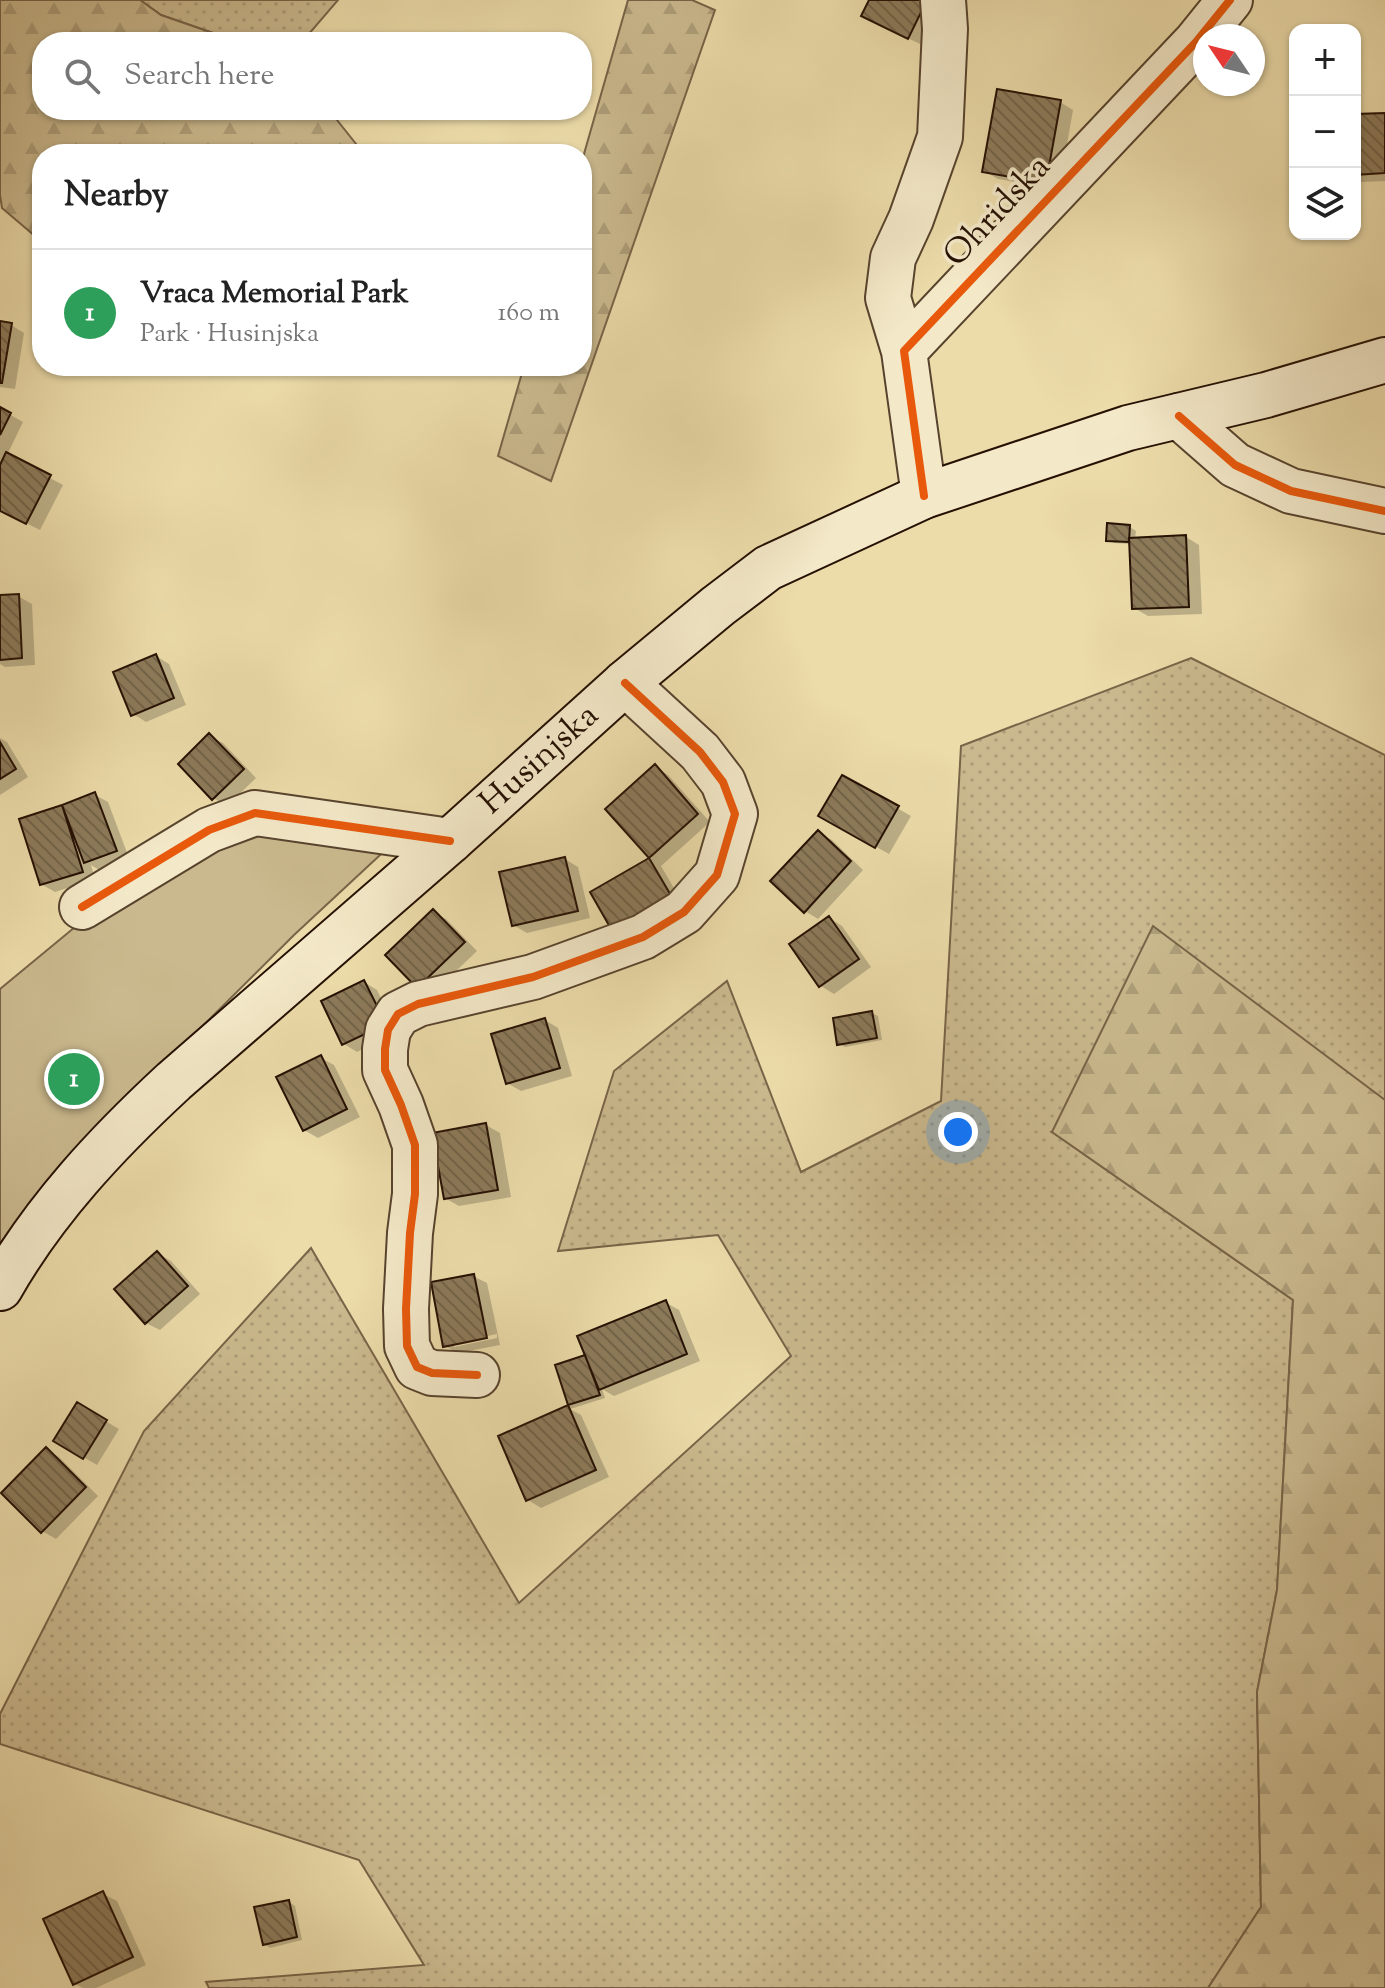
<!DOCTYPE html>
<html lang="en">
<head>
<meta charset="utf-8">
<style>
	body { margin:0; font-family:"Sorts Mill Goudy",serif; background:#f2f2f2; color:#222 }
	.controls { position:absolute; right:24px; top:24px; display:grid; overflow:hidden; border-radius:16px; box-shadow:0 2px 6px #0004 }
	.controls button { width:72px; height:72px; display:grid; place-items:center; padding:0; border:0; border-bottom:2px solid #e0e0e0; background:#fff; color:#222; font:40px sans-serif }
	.compass { position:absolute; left:1193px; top:24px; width:72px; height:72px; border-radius:50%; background:#fff; box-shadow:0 2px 6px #0004; rotate:305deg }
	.you { position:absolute; left:958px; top:1132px; width:28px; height:28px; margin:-20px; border:6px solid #fff; border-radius:50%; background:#1a73e8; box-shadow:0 0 0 12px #1a73e833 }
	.badge { display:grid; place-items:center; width:52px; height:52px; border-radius:50%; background:#1a73e8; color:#fff; font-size:26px; font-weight:700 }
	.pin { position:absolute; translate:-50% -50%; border:4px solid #fff; box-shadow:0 2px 8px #0006 }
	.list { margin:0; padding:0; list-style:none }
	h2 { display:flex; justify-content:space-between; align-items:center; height:104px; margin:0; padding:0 32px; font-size:34px }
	h2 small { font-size:26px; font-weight:400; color:#767676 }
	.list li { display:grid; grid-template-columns:52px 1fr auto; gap:24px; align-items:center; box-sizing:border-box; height:128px; padding:0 32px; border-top:2px solid #e0e0e0 }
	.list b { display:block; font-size:30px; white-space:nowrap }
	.list p { margin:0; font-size:26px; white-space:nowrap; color:#767676 }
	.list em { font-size:26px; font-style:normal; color:#767676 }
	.icon { flex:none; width:44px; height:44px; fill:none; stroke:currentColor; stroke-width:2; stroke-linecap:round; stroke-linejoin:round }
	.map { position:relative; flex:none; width:1385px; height:1988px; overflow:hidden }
	.search { position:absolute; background:#fff; box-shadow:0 2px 6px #0004; left:32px; top:32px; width:560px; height:88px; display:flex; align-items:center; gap:20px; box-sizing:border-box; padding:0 28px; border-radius:32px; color:#767676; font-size:30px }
	.panel { position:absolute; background:#fff; box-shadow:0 2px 6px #0004; left:32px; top:144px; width:560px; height:232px; border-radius:32px }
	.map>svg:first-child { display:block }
</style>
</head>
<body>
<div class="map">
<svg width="1385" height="1988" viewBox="0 0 1385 1988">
	<defs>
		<pattern id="grass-dots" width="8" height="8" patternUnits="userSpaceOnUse" patternTransform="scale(2)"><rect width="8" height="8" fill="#cab98e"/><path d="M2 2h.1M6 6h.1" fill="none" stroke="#ad9e79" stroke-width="1.8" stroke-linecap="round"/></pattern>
		<pattern id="forest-firs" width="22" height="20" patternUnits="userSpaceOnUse" patternTransform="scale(2)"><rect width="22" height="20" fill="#cab98e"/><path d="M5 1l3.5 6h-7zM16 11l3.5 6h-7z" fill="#ad9e79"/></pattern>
		<pattern id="building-back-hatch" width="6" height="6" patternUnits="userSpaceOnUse" patternTransform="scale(2)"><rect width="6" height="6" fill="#8c7a5a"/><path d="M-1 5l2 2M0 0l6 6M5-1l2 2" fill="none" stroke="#726348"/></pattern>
	</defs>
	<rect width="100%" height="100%" fill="#ecdcaa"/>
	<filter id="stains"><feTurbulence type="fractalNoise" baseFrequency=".0025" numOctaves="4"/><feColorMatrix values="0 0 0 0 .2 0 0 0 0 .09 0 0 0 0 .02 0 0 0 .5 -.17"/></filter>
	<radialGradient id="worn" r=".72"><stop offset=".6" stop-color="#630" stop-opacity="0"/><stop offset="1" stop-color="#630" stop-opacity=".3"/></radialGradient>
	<path fill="url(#grass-dots)" stroke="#786448" stroke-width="2" d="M140,0H338L302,42H239L161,15Z
		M1191,658L1385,755V1100L1052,1132L1293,1300L1277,1590L1257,1692L1261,1907L1208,1988H209L206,1982L424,1965L359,1860L0,1744V1714L144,1431L311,1248L519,1603L791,1356L718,1235L558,1251L614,1071L727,981L801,1172L941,1101L961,746Z"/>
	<path fill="url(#forest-firs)" stroke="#786448" stroke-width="2" d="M0,0H140L161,15L239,42H42V110H329L364,154H42V242L2,208L0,195Z
		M628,0H692L715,10L551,481L498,456L524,366H582V161Z
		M1153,926L1385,1100V1988H1208L1261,1907L1257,1692L1277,1590L1293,1300L1052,1132Z"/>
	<path fill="#cab98e" stroke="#786448" stroke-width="2" d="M239,826L393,843L294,935L58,1170L0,1274V989L98,908Z"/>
	<path fill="#0003" fill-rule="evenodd" d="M871,0L941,5L922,45L877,23Z
		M1060,102L1073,110L1059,190L998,179L984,171Z
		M1385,115V181L1361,182L1355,178V116Z
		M0,323L11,325L24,333L15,389L0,387Z
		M0,409L23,422L7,455L63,485L40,530L0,510Z
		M1130,527L1136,531L1135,539L1186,537L1199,545L1202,614L1148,616L1134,608L1131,544L1114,543L1108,539Z
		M18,596L32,604L35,665L5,667L0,664V597Z
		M156,656L169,664L186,705L146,722L133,714Z
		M209,736L223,743L256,778L227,806L213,798Z
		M0,738L7,742L28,777L0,795Z
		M655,767L668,775L710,822L661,866L685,907L592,893L652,858L608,809Z
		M843,777L911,816L889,854L821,816Z
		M95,795L108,802L129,858L99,870L91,865L95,879L55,892L41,884L21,820Z
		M818,832L832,840L863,870L818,919L805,911Z
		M565,859L578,867L590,918L527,933L513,925Z
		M433,912L446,919L477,951L432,994L419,986Z
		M829,918L842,926L871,967L834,994L821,986L791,945Z
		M364,982L377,990L398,1032L357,1052L344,1044Z
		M872,1013L878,1016L882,1040L845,1047L839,1044Z
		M545,1020L558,1028L572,1076L521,1091L507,1083Z
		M321,1058L334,1065L360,1117L318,1138L304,1130Z
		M486,1125L500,1133L511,1197L459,1206L445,1198Z
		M157,1253L171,1261L200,1294L160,1330L146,1323Z
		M473,1276L487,1283L500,1345L458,1353L445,1346ZM497,1334V1338L454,1347V1343Z
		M665,1302L679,1310L700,1361L614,1396L602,1389L605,1398L570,1409L581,1415L609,1477L541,1508L528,1500L500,1437L570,1406L558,1366L584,1358Z
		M78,1405L119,1429L97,1465L56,1441Z
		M46,1450L59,1457L98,1496L56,1539L42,1531Z
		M103,1894L117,1901L146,1965L96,1988H83L75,1984Z
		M289,1902L295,1906L302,1940L270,1948L264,1944Z"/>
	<path fill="url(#building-back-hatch)" stroke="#251003" stroke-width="2" d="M869,0H927L908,39L861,16Z
		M997,89L1061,100L1046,183L982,172Z
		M1385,113V173L1355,175V114Z
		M0,321L12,323L2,383H0Z
		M0,407L11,413L0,435Z
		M6,452L51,475L26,524L0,511V465Z
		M1107,523L1130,525L1129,542L1106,541Z
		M1186,535L1189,607L1132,609L1129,538Z
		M19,594L22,658L0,660V595Z
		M156,654L174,698L131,716L113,672Z
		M209,733L244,769L212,800L178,764Z
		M0,742L16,769L0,779Z
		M655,764L698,814L649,858L605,809Z
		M842,775L899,806L875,848L818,816Z
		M95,792L117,851L84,863L62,805Z
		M62,805L83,872L40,885L19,819Z
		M818,830L851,861L804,913L770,881Z
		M565,857L578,911L512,926L499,872Z
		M649,858L673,899L614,934L590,892Z
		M433,909L465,942L417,988L385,955Z
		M829,916L859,959L819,987L789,944Z
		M364,980L386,1024L342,1045L321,1001Z
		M872,1011L877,1038L837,1045L833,1018Z
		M545,1018L560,1068L506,1084L491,1034Z
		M321,1055L347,1109L303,1131L276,1077Z
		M486,1123L498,1190L444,1199L432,1133Z
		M157,1251L188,1286L145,1324L114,1289Z
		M474,1274L487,1338L443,1347L431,1282Z
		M666,1300L687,1354L599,1390L577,1336Z
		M585,1355L600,1395L568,1405L555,1365Z
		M77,1402L107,1420L83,1459L53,1441Z
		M568,1405L596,1470L526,1501L498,1436Z
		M46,1447L86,1487L41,1533L1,1493Z
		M103,1891L133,1957L73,1985L43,1919Z
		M289,1900L297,1937L263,1945L254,1907Z"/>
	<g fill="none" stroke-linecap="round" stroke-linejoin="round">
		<defs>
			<path id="street" d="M904,351L888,298L893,258L911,219L940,137L945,29L943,0
				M1179,416L1235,465L1291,491L1385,511
				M924,496L904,351L1196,42L1230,0
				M82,907L209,830L255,813L450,841
				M477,1375L432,1373L417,1367L407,1346L406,1309L410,1233L415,1194V1145L401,1105L385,1070V1049L388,1030L398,1014L418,1004L533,977L643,937L684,912L717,875L735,814L723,782L700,752L625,683"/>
			<path id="secondary" d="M0,1288C45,1209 107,1143 174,1081L450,841L625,683L718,606L768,568L924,496L1128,428L1266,395L1385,360"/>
		</defs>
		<use href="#street" stroke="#57432d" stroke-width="48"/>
		<use href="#secondary" stroke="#251003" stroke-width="48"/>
		<use href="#street" stroke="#f3e8c8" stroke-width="44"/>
		<use href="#secondary" stroke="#f3e8c8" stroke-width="44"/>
		<defs>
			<path id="cycleway" d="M1179,416L1235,465L1291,491L1385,511
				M924,496L904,351L1196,42L1230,0
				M82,907L209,830L255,813L450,841
				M477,1375L432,1373L417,1367L407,1346L406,1309L410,1233L415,1194V1145L401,1105L385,1070V1049L388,1030L398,1014L418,1004L533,977L643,937L684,912L717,875L735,814L723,782L700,752L625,683"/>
		</defs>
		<use href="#cycleway" stroke="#f3e8c8" stroke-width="13"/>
		<use href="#cycleway" stroke="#e8590c" stroke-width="8"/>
	</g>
	<g text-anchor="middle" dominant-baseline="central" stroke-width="7" stroke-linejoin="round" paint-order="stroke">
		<g font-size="34" fill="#251003" stroke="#f3e8c8">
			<text transform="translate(998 212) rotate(-47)">Ohridska</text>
			<text transform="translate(540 760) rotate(-42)">Husinjska</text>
		</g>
	</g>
	<rect width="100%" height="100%" filter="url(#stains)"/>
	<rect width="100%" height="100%" fill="url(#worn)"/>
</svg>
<div class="controls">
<button>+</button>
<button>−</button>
<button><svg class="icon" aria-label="layers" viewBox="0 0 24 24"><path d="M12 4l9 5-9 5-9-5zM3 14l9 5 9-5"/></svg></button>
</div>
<svg class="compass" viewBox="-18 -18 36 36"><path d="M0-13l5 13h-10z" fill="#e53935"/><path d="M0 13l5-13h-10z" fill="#767676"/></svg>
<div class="you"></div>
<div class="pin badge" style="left:74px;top:1079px;background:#2e9e5b">1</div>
<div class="search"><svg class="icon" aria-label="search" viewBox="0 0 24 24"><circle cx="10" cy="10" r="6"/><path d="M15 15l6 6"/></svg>Search here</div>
<section class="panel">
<h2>Nearby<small></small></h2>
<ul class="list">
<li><span class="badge" style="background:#2e9e5b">1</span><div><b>Vraca Memorial Park</b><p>Park · Husinjska</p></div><em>160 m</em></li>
</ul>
</section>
</div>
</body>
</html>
